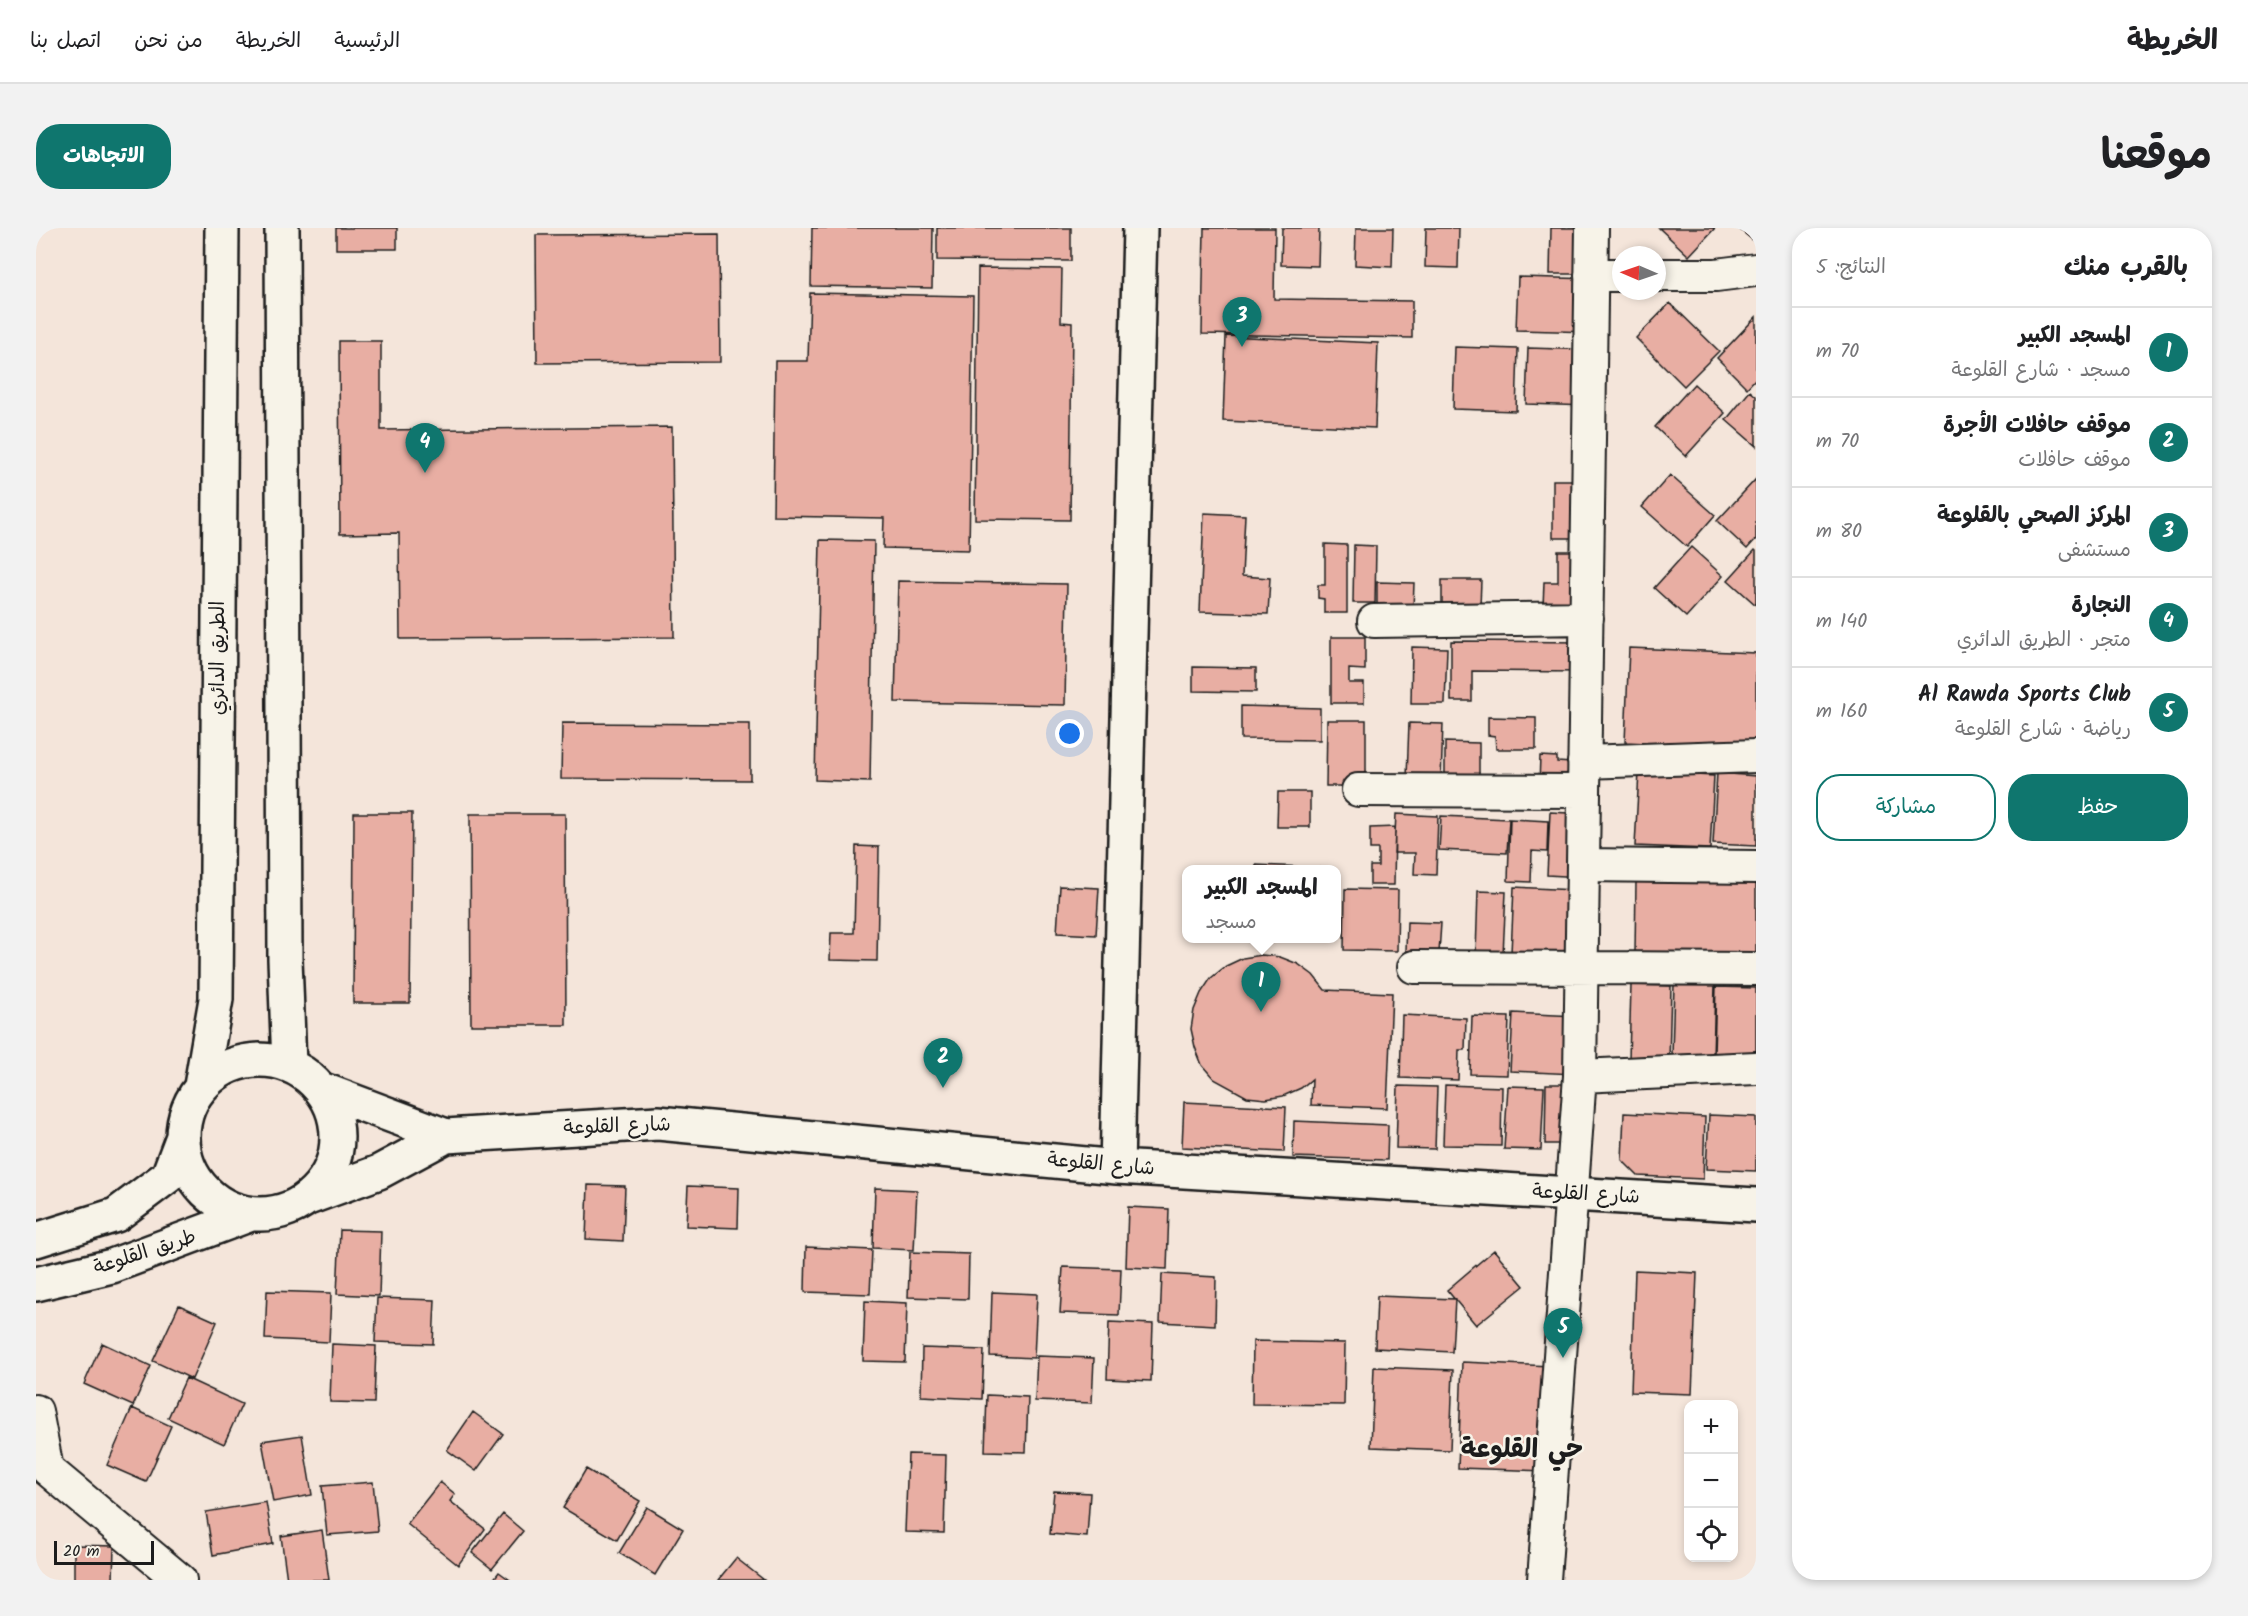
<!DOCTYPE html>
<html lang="ar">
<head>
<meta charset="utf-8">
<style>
	body { margin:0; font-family:Kalam,"Playpen Sans Arabic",sans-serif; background:#f2f2f2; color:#202124; direction:rtl }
	.controls { position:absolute; right:18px; bottom:18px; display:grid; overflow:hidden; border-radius:12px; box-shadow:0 3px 9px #0003 }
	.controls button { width:54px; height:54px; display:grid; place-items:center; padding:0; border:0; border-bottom:2px solid #e0e0e0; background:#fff; color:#202124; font:30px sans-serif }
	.compass { position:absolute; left:1576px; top:18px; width:54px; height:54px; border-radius:50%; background:#fff; box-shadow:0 3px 9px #0003; rotate:272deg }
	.scale { position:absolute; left:18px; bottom:15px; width:100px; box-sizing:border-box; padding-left:6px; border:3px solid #1c1c1c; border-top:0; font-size:16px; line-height:21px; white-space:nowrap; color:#1c1c1c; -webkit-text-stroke:4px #f7f3e8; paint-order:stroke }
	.you { position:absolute; left:1034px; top:506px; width:21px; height:21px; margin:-15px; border:4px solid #fff; border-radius:50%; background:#1a73e8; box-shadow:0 0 0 9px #1a73e833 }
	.badge { display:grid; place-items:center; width:39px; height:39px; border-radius:50%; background:#0f766e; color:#fff; font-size:20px; font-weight:700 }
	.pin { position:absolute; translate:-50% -50px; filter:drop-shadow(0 2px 3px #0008) }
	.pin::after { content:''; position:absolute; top:32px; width:21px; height:18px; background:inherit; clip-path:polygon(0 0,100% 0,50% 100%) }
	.popup { position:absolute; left:1146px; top:637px; width:159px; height:78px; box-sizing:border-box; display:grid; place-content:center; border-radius:12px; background:#fff; filter:drop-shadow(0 2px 4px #0005); font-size:20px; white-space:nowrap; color:#757577 }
	.popup b { font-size:22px; color:#202124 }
	.popup::after { content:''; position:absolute; left:50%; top:100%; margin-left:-12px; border:12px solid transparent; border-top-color:#fff }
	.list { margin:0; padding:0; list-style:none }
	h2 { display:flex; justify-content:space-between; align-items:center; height:78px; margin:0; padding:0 24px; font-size:26px }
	h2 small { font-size:20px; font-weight:400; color:#757577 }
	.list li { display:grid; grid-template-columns:39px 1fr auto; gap:18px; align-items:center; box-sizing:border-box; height:90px; padding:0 24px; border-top:2px solid #e0e0e0 }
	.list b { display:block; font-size:22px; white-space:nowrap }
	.list p { margin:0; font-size:20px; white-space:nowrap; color:#757577 }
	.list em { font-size:20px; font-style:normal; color:#757577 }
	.actions { display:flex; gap:12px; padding:18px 24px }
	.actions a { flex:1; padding:14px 0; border:2px solid #0f766e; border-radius:24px; text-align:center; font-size:21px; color:#0f766e }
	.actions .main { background:#0f766e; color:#fff }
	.icon { flex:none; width:33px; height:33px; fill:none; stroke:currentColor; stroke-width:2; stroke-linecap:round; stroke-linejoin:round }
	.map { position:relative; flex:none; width:1720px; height:1352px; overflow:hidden; direction:ltr; border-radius:24px }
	header { display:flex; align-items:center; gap:36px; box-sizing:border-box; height:84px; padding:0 30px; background:#fff; border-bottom:2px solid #e0e0e0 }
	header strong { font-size:28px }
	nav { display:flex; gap:33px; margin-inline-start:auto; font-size:21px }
	.intro { display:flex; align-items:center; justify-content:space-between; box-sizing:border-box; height:144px; padding:0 36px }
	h1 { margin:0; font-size:42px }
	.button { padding:15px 27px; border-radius:24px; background:#0f766e; color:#fff; font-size:21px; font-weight:700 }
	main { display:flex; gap:36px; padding:0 36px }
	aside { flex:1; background:#fff; border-radius:24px; box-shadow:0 3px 9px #0003 }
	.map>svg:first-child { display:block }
</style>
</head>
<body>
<header>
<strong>الخريطة</strong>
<nav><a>الرئيسية</a><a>الخريطة</a><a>من نحن</a><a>اتصل بنا</a></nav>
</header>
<div class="intro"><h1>موقعنا</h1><a class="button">الاتجاهات</a></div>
<main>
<aside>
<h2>بالقرب منك<small>النتائج: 5</small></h2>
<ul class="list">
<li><span class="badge">1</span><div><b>المسجد الكبير</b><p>مسجد · شارع القلوعة</p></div><em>70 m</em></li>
<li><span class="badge">2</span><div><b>موقف حافلات الأجرة</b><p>موقف حافلات</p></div><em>70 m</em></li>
<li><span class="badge">3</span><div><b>المركز الصحي بالقلوعة</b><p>مستشفى</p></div><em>80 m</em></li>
<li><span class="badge">4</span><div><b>النجارة</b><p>متجر · الطريق الدائري</p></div><em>140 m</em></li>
<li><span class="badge">5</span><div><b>Al Rawda Sports Club</b><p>رياضة · شارع القلوعة</p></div><em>160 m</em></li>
</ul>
<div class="actions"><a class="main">حفظ</a><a>مشاركة</a></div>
</aside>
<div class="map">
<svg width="1720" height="1352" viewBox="0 0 1720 1352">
	<rect width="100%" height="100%" fill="#f4e5da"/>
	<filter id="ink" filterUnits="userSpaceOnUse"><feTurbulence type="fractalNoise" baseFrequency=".0167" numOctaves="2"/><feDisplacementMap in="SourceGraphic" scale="12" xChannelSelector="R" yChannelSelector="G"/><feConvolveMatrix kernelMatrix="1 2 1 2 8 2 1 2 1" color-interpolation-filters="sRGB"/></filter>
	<g filter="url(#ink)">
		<path fill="#e8aea3" stroke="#1c1c1c" stroke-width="1.5" d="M300,0H361V21H300Z
			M776,0H897L896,60L775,58Z
			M901,0H1035V33L901,32Z
			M1168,0H1239L1238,71L1376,73V110L1166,106Z
			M1246,0H1283L1282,38L1245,37Z
			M1320,0H1357L1356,39L1319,37Z
			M1390,0H1423L1422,40L1389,39Z
			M1515,0H1560L1559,46H1514Z
			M1623,0H1679L1653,28Z
			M1702,0H1720V15Z
			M683,6L684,134L501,135L500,7Z
			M942,40L1026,41L1025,94L1036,95L1034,292L939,291Z
			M1482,49L1559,51L1557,104L1480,102Z
			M774,65L937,68L933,322L847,320L848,290L737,288L739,133H772Z
			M1634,75L1683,123L1648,158L1600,110Z
			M1720,89V150L1711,160L1681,130Z
			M1190,108L1342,115L1339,200L1187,193Z
			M303,113H345V202L636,199L638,409L364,411L363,305L304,306Z
			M1419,119L1482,121L1480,183L1417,181Z
			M1492,120L1557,122L1555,178L1490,176Z
			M1658,156L1689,185L1650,228L1619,199Z
			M1714,163L1720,168V218L1690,192Z
			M1634,247L1679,287L1651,319L1606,279Z
			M1720,251V311L1711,321L1681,293Z
			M1517,252H1545V310H1517Z
			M1168,285L1209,287L1206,348L1234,350L1232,386L1164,384Z
			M784,312L838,313L834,554L779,552Z
			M1289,316L1311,317V385H1288V371L1282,370V357H1289Z
			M1318,317L1340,318L1339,375H1317Z
			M1655,319L1687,348L1650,389L1618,360Z
			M1719,322L1720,323V377L1692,352Z
			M1522,323H1545V379H1507L1508,354H1522Z
			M1406,352H1445L1444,379H1406Z
			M862,353L1031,356L1029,477L859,474Z
			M1341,354L1378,355L1377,380H1341Z
			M1295,409H1329V442L1313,441V455H1328V475H1295Z
			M1415,413L1551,414L1552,444L1436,443V473H1415Z
			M1376,419L1411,420L1409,476H1375Z
			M1593,420L1720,425V520L1589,514Z
			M1157,439L1220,440V464L1157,463Z
			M1205,478L1284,480V512L1205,511Z
			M1452,489L1500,490V521H1460L1459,508L1452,507Z
			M1291,492H1330V558H1290Z
			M526,495L714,496V552L525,551Z
			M1373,495L1407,496L1405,551L1371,549Z
			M1409,514L1443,515V546H1409Z
			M1504,528L1521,529V534L1536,535L1544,559L1503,557Z
			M1603,544L1678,548L1674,621L1599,618Z
			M1681,545L1720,548V618L1677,616Z
			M1242,564H1274V599H1241Z
			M1514,584L1549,586L1546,649L1511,647Z
			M318,585H376L374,775H317Z
			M434,586H529L530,797H435Z
			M1360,586L1402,588L1400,647L1378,646L1379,625H1358Z
			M1405,588L1473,591L1471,625L1403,622Z
			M1474,591L1512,593L1511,624L1496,623L1495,654L1472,653Z
			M1359,599L1358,657H1334V638H1342V621H1334V600Z
			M820,618L843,619L841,733L794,732L795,705H818Z
			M1220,637L1291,640V642H1220Z
			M1600,653L1720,655V726L1599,725Z
			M1024,658L1063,660L1060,707L1021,705Z
			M1478,659L1539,662L1537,727L1475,725Z
			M1309,661L1362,662L1361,723L1308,722Z
			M1442,663L1470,664L1467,726H1440Z
			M1371,694L1405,695L1403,725L1370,723Z
			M1226,727L1244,729L1262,736L1277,747L1289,762L1356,765L1351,880L1275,877L1276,851L1265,860L1247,868L1230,871L1211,869L1178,851L1166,837L1159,819L1155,801L1158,782L1165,765L1175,750L1190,738L1207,730Z
			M1638,756L1679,757L1677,829L1636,828Z
			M1595,757L1635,758L1633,833L1593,832Z
			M1680,759L1720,760V832L1713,827L1678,825Z
			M1477,785L1541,788L1539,846L1474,843Z
			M1366,787L1430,790L1429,822H1423L1422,852L1364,850Z
			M1436,788L1473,789L1471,847L1434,846Z
			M1510,856H1542L1540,916H1509Z
			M1409,857L1466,859L1465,918L1407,917Z
			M1362,858L1401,859L1399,921L1360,920Z
			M1472,858L1508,859L1505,922L1468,921Z
			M1148,874L1250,879L1248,924L1146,919Z
			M1588,885L1669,889L1667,951L1602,948L1586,932Z
			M1673,887L1720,889V943L1670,941Z
			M1258,893L1352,897L1351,932L1257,929Z
			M552,957L589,958L587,1013L550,1011Z
			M652,958L703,960L702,1000L650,998Z
			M839,960L881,962L878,1022L837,1020Z
			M1092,979L1133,981L1131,1041L1090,1039Z
			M304,1002L345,1003L343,1068L301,1066Z
			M770,1019L836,1022L834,1066L769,1064Z
			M1458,1022L1488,1058L1440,1097L1411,1062Z
			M874,1024L933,1026L932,1071L872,1069Z
			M1027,1039L1085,1041L1083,1087L1024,1085Z
			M1599,1042L1661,1045L1656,1166L1595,1164Z
			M1126,1046L1180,1049L1179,1097L1124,1094Z
			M231,1063L295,1065L293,1114L229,1111Z
			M956,1064L1001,1066L998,1130L954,1128Z
			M1341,1068L1419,1071L1416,1124L1339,1120Z
			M341,1070L399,1072L397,1116L339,1114Z
			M829,1073L871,1075L869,1134L827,1133Z
			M143,1077L181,1094L156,1151L117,1133Z
			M1073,1094L1117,1096L1115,1153L1071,1151Z
			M1217,1113L1309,1115L1308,1177L1216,1176Z
			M66,1115L115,1138L97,1178L48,1156Z
			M296,1116L340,1118L338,1175L294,1174Z
			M886,1120L948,1122L946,1171L885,1168Z
			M1001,1128L1058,1130L1056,1175L999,1173Z
			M1426,1134L1515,1138L1511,1243L1422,1240Z
			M1338,1139L1417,1142L1414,1222L1335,1219Z
			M150,1150L206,1176L188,1216L132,1190Z
			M951,1167L992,1169L990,1224L949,1223Z
			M96,1180L135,1198L110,1254L71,1237Z
			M437,1184L467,1206L440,1243L411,1222Z
			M266,1207L276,1267L237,1274L226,1213Z
			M872,1226L910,1227L908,1305L869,1304Z
			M550,1241L604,1273L581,1312L527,1280Z
			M337,1254L342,1303L291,1307L286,1258Z
			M404,1254L419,1266L414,1273L449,1301L422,1337L371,1296Z
			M1018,1263L1054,1265L1051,1309L1014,1306Z
			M230,1274L237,1316L177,1327L170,1284Z
			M611,1279L647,1301L619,1347L583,1325Z
			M467,1286L487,1303L456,1341L436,1325Z
			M286,1302L293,1352H251L245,1308Z
			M38,1317L78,1318L77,1352H38Z
			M700,1330L728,1352H682Z
			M463,1344L474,1352H457Z"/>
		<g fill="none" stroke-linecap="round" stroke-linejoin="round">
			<defs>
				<path id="street" d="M1555,47H1585
					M1621,47H1680L1720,42
					M1338,393L1551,390
					M1548,534L1720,528
					M1322,562L1548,563
					M1547,637L1720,639
					M1378,739L1720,741
					M1544,848L1720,840
					M0,1183L11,1241L144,1352
					M1508,1352L1544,848L1556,0"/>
				<path id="secondary" d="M246,0L249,731L253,837
					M147 909a77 77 0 1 1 154 0a77 77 0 1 1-154 0Z
					M165,858L180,771L186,0
					M285,861L410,908L622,895L1081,939L1720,977
					M1081,939L1104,0
					M272,970L343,944L410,908
					M0,1012L80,987L132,948L146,911
					M0,1056L76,1038L215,986"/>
			</defs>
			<use href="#street" stroke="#1c1c1c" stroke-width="36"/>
			<use href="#secondary" stroke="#1c1c1c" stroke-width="38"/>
			<use href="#street" stroke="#f7f3e8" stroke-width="32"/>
			<use href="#secondary" stroke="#f7f3e8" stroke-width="33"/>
		</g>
	</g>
	<g text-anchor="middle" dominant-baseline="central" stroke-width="5" stroke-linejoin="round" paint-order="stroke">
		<g font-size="20" fill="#1c1c1c" stroke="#f7f3e8">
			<text transform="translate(183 430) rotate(-90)">الطريق الدائري</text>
			<text transform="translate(581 899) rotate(-2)">شارع القلوعة</text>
			<text transform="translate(1065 937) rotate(5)">شارع القلوعة</text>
			<text transform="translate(1550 967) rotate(3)">شارع القلوعة</text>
			<text transform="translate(109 1025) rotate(-18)">طريق القلوعة</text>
		</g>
		<g font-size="26" font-weight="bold" fill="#1c1c1c" stroke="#f7f3e8">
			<text x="1486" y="1222">حي القلوعة</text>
		</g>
	</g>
</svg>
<div class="controls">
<button>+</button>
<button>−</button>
<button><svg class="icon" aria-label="locate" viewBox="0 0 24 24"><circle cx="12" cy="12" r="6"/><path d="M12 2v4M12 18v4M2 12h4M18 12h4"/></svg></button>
</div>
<svg class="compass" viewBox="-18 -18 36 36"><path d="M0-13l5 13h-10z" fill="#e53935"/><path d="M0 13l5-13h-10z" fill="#757577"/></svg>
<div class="scale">20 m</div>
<div class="you"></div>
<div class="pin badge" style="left:1225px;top:784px">1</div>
<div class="popup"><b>المسجد الكبير</b>مسجد</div>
<div class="pin badge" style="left:907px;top:860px">2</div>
<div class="pin badge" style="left:1206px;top:119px">3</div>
<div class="pin badge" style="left:389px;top:245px">4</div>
<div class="pin badge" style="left:1527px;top:1130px">5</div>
</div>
</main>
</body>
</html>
